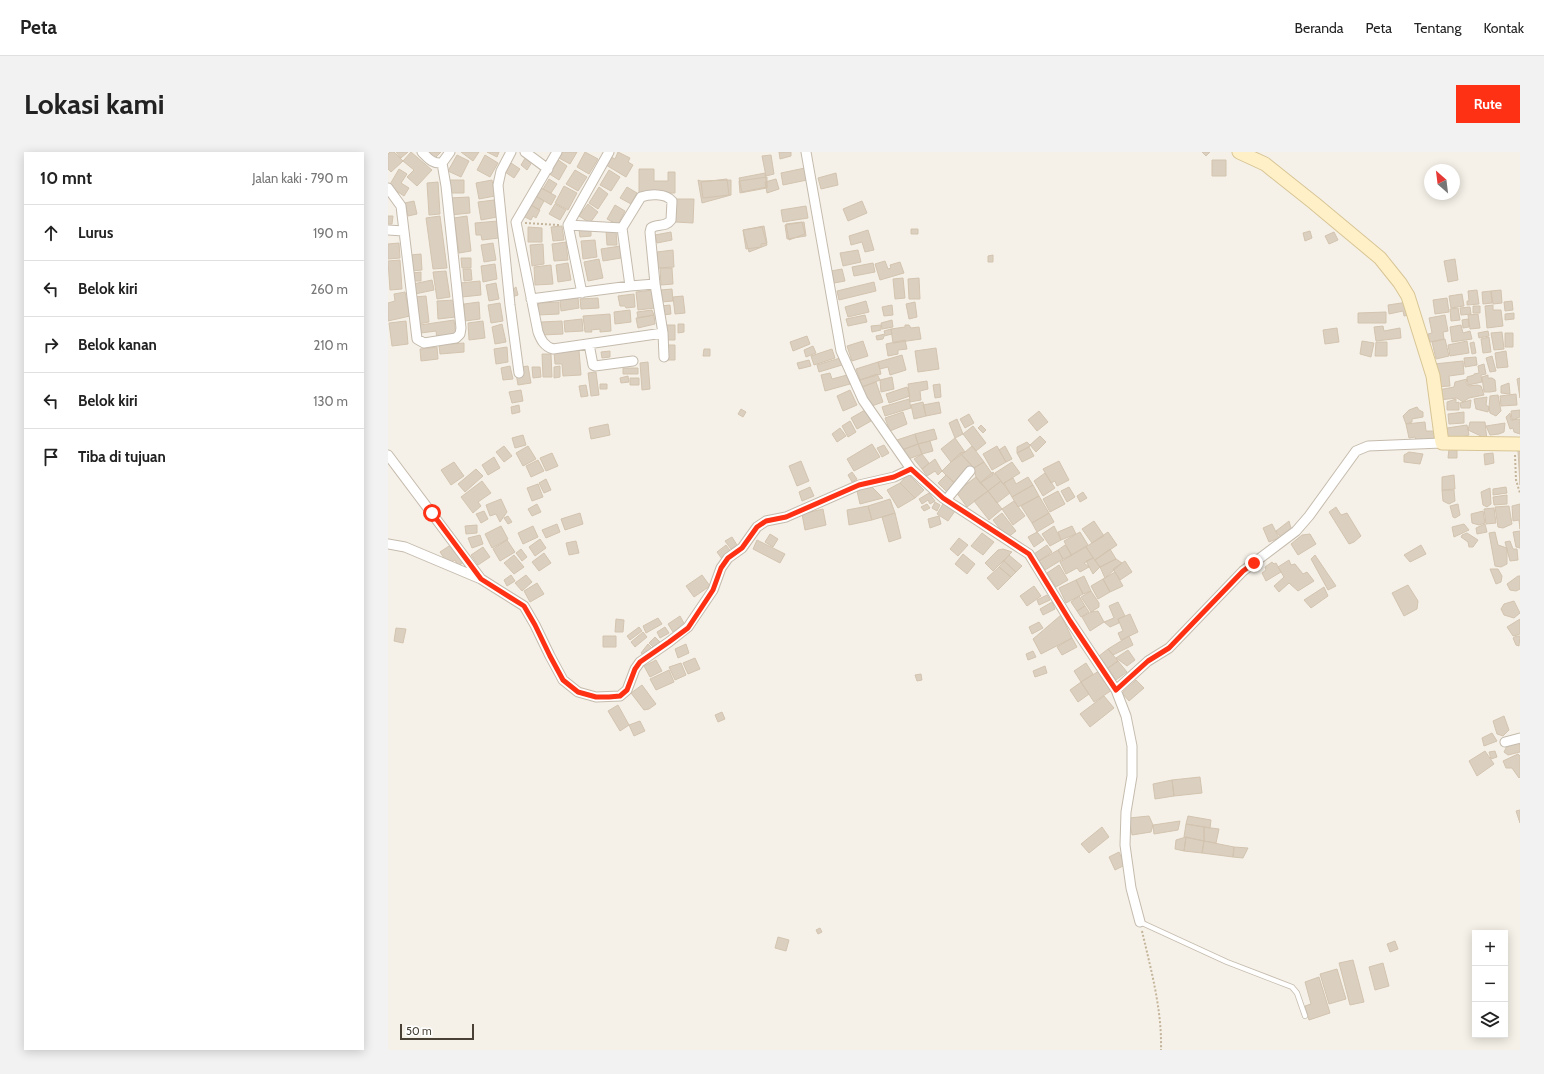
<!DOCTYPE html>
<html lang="id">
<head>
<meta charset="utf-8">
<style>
	body { margin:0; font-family:Cabin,sans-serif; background:#f2f2f2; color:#222 }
	.controls { position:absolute; right:12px; bottom:12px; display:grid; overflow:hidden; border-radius:0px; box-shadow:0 2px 10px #0003 }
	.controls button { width:36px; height:36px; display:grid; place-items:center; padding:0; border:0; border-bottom:1px solid #e0e0e0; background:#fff; color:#222; font:20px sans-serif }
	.compass { position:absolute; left:1036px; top:12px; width:36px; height:36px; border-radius:50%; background:#fff; box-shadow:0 2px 10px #0003; rotate:332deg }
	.scale { position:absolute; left:12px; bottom:10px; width:74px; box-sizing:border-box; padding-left:4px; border:2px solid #494136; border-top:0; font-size:11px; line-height:14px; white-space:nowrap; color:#494136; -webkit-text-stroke:3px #fff; paint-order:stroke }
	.stop { position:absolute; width:12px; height:12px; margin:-9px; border:3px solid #ff3115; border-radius:50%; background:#fff }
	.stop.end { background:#ff3115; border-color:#fff; box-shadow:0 1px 4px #0008 }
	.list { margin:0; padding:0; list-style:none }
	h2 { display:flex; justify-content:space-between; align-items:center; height:52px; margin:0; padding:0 16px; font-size:17px }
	h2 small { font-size:13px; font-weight:400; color:#767676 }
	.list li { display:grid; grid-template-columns:26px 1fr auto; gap:12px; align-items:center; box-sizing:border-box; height:56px; padding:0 16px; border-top:1px solid #e0e0e0 }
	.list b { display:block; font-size:15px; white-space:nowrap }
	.list em { font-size:13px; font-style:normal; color:#767676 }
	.icon { flex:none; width:22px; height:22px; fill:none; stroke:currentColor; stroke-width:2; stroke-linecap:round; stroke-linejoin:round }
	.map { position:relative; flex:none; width:1132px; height:898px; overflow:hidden; border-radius:0px }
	header { display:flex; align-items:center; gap:24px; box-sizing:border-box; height:56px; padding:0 20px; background:#fff; border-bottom:1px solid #e0e0e0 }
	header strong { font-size:19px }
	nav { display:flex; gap:22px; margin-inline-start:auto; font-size:14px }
	.intro { display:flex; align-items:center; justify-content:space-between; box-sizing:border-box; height:96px; padding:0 24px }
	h1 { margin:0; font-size:28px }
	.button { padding:10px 18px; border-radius:0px; background:#ff3115; color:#fff; font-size:14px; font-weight:700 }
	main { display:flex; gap:24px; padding:0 24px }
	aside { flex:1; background:#fff; border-radius:0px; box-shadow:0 2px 10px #0003 }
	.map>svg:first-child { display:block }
</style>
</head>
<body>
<header>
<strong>Peta</strong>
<nav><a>Beranda</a><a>Peta</a><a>Tentang</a><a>Kontak</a></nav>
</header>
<div class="intro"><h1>Lokasi kami</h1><a class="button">Rute</a></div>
<main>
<aside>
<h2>10 mnt<small>Jalan kaki · 790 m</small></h2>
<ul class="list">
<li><svg class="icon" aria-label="ahead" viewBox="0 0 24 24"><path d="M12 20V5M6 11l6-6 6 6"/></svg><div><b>Lurus</b></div><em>190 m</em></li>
<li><svg class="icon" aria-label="left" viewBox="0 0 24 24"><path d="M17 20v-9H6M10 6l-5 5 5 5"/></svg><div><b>Belok kiri</b></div><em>260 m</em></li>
<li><svg class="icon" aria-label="right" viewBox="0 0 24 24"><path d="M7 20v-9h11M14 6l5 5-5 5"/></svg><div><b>Belok kanan</b></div><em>210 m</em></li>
<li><svg class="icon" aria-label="left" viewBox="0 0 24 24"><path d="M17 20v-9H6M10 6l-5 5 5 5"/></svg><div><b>Belok kiri</b></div><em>130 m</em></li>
<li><svg class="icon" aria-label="arrive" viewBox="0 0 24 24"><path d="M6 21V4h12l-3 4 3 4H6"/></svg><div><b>Tiba di tujuan</b></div></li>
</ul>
</aside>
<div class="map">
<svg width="1132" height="898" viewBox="0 0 1132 898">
	<rect width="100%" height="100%" fill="#f5f1e8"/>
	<path fill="#dbcfc0" stroke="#d3c4af" d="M2,0H6L15,9L3,20L0,17V2Z
		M8,0H20L13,6Z
		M23,0L44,18L29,34L19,25L26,18L15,9Z
		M41,0H53L47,6Z
		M73,0H91L85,9Z
		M99,0H111L109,5Z
		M174,0H189L182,12L171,6Z
		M197,0L210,7L201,22L189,15Z
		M230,0L242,6L240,10L245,13L238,25L218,13L223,5L227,7Z
		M391,0H403V4L392,7Z
		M814,0H822L818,4Z
		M69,3L81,9L73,25L60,19Z
		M97,3L110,11L102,25L89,18Z
		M139,3L146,7L139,18L133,13Z
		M383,3L386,22L378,24L374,4Z
		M169,7L179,14L171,28L160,21Z
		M824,8H838V24H824Z
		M123,11L132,17L126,26L117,20Z
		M417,16L419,28L395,33L393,21Z
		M11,17L19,22L13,31L21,36L16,44L1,34Z
		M251,17H266V29H280V20H287V41H251Z
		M187,18L199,25L190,39L178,32Z
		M221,18L232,25L223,39L212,33Z
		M377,21L379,35L354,40L351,26Z
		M448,21L450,33L433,37L430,26Z
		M379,25V36L352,41L351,29Z
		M161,27L169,32L163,41L155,37Z
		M339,27L341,43L315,46L313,30Z
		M388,27L391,37L379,41L377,30Z
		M62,28H76V41H62Z
		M104,28L107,44L91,47L88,31Z
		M310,28L313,29L343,28V43L314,51Z
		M50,30L52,62L41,63L39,31Z
		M176,34L189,41L180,58L167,51Z
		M211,35L220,42L210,57L201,51Z
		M239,35L249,41L243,52L232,46Z
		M153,36L168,44L163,53L148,44Z
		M148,44L156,49L151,58L143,53Z
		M81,45L82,61L62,63L61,46Z
		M288,47H306L305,71L287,70Z
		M106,48L109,65L93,68L90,50Z
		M26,49L29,62L20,64L17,51Z
		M474,49L479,61L460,69L455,57Z
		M141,52L152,58L148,66L145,64L143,68L135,64Z
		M167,52L178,58L172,68L161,62Z
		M200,52L210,60L202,71L191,64Z
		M227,53L237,59L230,73L219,67Z
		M418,54L420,66L395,70L393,58Z
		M0,64H5L4,72H0Z
		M52,64L59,116L45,117L38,66Z
		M79,64L83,99L71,101L66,66Z
		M110,69L111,86L94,88L93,83H88L87,71Z
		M414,70L417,82L401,88L398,72Z
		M416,70L418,84L399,87L397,73Z
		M174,74L176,88L165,89L163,75Z
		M376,74L379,91L373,92V95L358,97L355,78Z
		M140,75L154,76V90H140Z
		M374,75L379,93L361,100L355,78Z
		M203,76V84L192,85L191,77Z
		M523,77H530V82H523Z
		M480,78L486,98L477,100L474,90L463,93L461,84Z
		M218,79H228L229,93H219Z
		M922,79L924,86L917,89L915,81Z
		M283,80L284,88L269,91L267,83Z
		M946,80L950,88L941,92L937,84Z
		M207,88L209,105L195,107L193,89Z
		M178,90L180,108L166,109L164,92Z
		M11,91L12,106L0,107V92Z
		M105,91L108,108L96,110L93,93Z
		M155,92L156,112L144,114L142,93Z
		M232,94L233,106L215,109L213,97Z
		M285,98L286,115L270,116L269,100Z
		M470,98L473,110L455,114L452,101Z
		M33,102L34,118L23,119L22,103Z
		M605,103V110H600V104Z
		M73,106H83V116H74Z
		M211,107L215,126L200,129L196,110Z
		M1067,107L1070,128L1060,130L1056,109Z
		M12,108L14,137L2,138L0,109Z
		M497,109L500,117L503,116L502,113L512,110L516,121L492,128L487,112Z
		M180,111L183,128L170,130L168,113Z
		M485,111L487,120L466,124L464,115Z
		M107,112L109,127L95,130L93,114Z
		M163,113L165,132L147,133L146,115Z
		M272,116H284L285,132L273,133Z
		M75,117H83L84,128L76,129Z
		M454,117L457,129L446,131L443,119Z
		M58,119L62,145L49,147L45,120Z
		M33,120V129H25L24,121Z
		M515,126L517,146L507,147L505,127Z
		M531,126L532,147H521L520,127Z
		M44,128L46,138L27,142L25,132Z
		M92,129L93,143L74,145L72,131Z
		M486,130L488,139L451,148L449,139Z
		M108,131L111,147L101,149L98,133Z
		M128,135L130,143L124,145L123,139Z
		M284,137L285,149L273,150V138Z
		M265,138L267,156L250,158L248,140Z
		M1089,138L1091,152L1079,153V149H1081L1080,139Z
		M1113,138L1114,151L1105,152L1103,139Z
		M1103,139L1104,151L1095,152L1094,140Z
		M17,140L22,164L0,169V151L7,149L6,142Z
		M246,142L247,155L238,156L237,154H232L230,144Z
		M1074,142L1076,154L1063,156L1061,144Z
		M38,144L41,170L30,172L26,145Z
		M295,144L297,161L287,162L285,145Z
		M190,146L191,156L173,159L172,148Z
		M210,146L211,156L193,157L192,147Z
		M1059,146L1061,160L1047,162L1045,148Z
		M67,148L68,165L50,167L49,149Z
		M478,149L481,160L460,165L457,155Z
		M1124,149L1125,158L1117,159L1116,150Z
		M91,150L92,167L77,169L76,152Z
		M171,150V162L150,163V151Z
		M527,150L529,165L521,167L518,152Z
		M1020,150L1021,163L1016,164L1015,159L1001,162L1000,153Z
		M112,151L115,169L103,171L100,153Z
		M282,153L283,162L274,163L273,154Z
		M504,153L505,163L496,164L494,155Z
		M1105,153V158H1113L1115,174L1099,176L1097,154Z
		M1085,154H1092V161H1085Z
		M1082,155L1083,162L1073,163L1072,156Z
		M1070,156L1072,168L1063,169L1062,157Z
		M242,158L243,170L227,172L226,160Z
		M264,158L266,163L250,166L249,160Z
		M998,160V171H970V161Z
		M1126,161V167L1117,168V162Z
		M222,162L223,179L212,180V177L203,178L204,180H197L195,164Z
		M1090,162L1092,176L1082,177L1080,163Z
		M266,163L267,172L250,176L248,166Z
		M477,163L479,170L460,174L458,167Z
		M1057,163L1060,179L1055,180L1056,187L1042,190L1040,182L1044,181L1041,166Z
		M194,167L195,179L177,180L176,169Z
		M1080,167L1081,175L1075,176L1074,168Z
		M66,168L68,183L49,187L48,179L33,181L32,173Z
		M504,168L505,175L494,177L493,171Z
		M18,169L20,192L4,194L1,171Z
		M95,169L97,186L81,188L80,171Z
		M174,169L175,182L154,183L153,170Z
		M114,172L118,190L107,192L104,175Z
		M290,172H296V180L290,181Z
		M278,173H287V188H279Z
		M493,173V178L484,180L483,174Z
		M517,173H521L523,176L531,175L533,187L505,191L503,177L517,175Z
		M1073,173L1075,181L1082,179L1084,187L1064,190L1062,175Z
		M995,174L996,179L1012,176L1013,186L988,189L986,175Z
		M949,176L951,190L937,192L935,178Z
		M503,177L504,182L496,184L495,187L489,188L488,184L497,182L496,179Z
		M1100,179L1101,184L1091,186L1090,181Z
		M1114,180L1116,197L1106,198L1103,181Z
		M1117,181H1125V195H1117Z
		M419,184L422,192L405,199L402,190Z
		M1101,185L1103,200L1095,201L1093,187Z
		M1057,187L1061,204L1048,207L1044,190Z
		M517,188L519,197L510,198V202L500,204L498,192Z
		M475,189L480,204L464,209L459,194Z
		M974,189L986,191L983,205L972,202Z
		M1079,189L1081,201L1062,204L1060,193Z
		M988,190H999V204H987Z
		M1086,190L1088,201L1084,202L1082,191Z
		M76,191V200L52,202L51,193Z
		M279,193H287V208H279Z
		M425,194L428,201L418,205L416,198Z
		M49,195L50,207L33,209L32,197Z
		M119,195L120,210L108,212L106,197Z
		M548,196L551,217L530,220L527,199Z
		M316,197H322V204H315Z
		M444,197L447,206L426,213L423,204Z
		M191,198L193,223L175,224L174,212H167L166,200Z
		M222,199V205L214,206L213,200Z
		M1118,199L1120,215L1109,216L1107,201Z
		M154,202H163L164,225H155Z
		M514,203L518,218L502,223L500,215L492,217L490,210Z
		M1104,204L1108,219L1102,220L1098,206Z
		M1088,205L1089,213L1077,215L1076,206Z
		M452,206L454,213L431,220L429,213Z
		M421,208L423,214L411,217L409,211Z
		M1075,209L1076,222L1061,224L1062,234L1048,235L1046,212Z
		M260,210L262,237L254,238L252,211Z
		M490,210L493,222L472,228L468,217Z
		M1096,212L1098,222L1093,223L1094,230L1080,233L1079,225L1086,223V222L1091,221L1090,214Z
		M122,214L125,227L115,228L113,216Z
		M140,214L143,231L130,233L127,216Z
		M172,214V225L166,226V215Z
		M144,215H152L153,225L145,226Z
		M235,216H250V222H235Z
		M208,220L211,243L203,244L200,221Z
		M442,221L444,227L459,223L462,232L437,239L433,223Z
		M489,222L492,228L474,235L472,228Z
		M1100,223V226H1104L1107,228L1108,239L1102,240H1096L1095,233L1094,225Z
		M240,224L241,230L233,231L232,226Z
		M504,225L506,237L493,240L492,228Z
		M242,226H251V233H242Z
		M1132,226V246L1129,227Z
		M1079,227L1078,231L1080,234L1089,233L1093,234L1096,243L1081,246L1075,250L1069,246L1051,248L1050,238L1066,235L1067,230Z
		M539,229L540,237L532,239L533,248L522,250L520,232Z
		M488,230L495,250L481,255L474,235Z
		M1121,231L1122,242L1113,241V234Z
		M212,232H219V237H212Z
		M552,232L553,245L547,246L545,233Z
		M198,233L200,244L193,245L191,234Z
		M519,235L522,244L501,251L498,242Z
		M133,238L135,249L124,251L121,240Z
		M462,238L469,253L455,259L449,244Z
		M1128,242L1129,253L1113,254L1112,244Z
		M1110,243L1113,259L1108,264L1102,261L1101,255L1102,244Z
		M1099,245L1098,253L1101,255L1100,260L1088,257L1086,247Z
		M521,247L523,256L497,264L494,255Z
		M1068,247V251L1071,250V258H1059V250Z
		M1083,248L1082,256H1073L1072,251Z
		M535,250L538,264L526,267L523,253Z
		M551,250L553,261L538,264L535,253Z
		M131,253L132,260L124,262L123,255Z
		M1029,255L1031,258L1035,260V265L1024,267V270L1018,272L1015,264L1021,258Z
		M353,257L358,260L355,265L350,262Z
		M477,258L483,269L469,277L463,266Z
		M1132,258V265L1124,268L1123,259Z
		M651,259L660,270L649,279L640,268Z
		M515,260L519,272L502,279L497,266Z
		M1076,260V271L1061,272L1060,262Z
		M1122,261L1123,268L1132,267V282L1126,280L1125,276L1122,277L1118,265Z
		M581,262L586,271L577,276L572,267Z
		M569,267L575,282L567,286L561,271Z
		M462,269L468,280L460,285L454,274Z
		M1037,270L1038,279H1048L1049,287L1028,288L1027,285L1021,286L1018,272Z
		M1082,270H1097L1099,288H1092L1093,284L1080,278Z
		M1117,271L1116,280L1111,282L1102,283L1098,274Z
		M220,272L222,283L203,287L201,276Z
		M593,273L598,278L595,281L590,276Z
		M1079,273L1081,283L1064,288V285L1058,284L1059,276Z
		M585,274L598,291L588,299L575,282Z
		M452,276L458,284L449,290L444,282Z
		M546,277L549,287L530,292L527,282Z
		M527,282L530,292L514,298L509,288Z
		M135,283L138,293L127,296L124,286Z
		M652,284L658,290L648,300L642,293Z
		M567,286L577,300L563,310L553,297Z
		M542,289L545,299L534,302L530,292Z
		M639,290L642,293L641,295L629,301V295Z
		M484,292L492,305L466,319L459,307Z
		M530,292L534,302L518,308L514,298Z
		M496,293L501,301L494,305L489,296Z
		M116,294L124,304L116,310L108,300Z
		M140,294L148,307L135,314L128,301Z
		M584,294L596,310L586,316L572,301L577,300Z
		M609,294L618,310L604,318L595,302Z
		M617,294L624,307L618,310L611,298Z
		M641,295L646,304L634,310L629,301Z
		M1061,297L1069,298V306H1060Z
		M1130,299H1132V333Z
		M1021,300L1035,302L1032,312L1016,310V303Z
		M164,301L170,314L158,319L152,306Z
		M572,301L586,316L568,333L554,319Z
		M1105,301L1106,311L1097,313L1096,302Z
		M534,302L541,311L534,317L526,307Z
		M106,305L112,316L100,323L94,313Z
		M547,307L554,319L550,323L547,319L539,324L534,317Z
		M150,308L156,319L143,325L138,314Z
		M413,309L421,329L409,334L401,314Z
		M671,309L681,328L669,334L667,329L663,331L655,317Z
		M66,310L76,324L63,333L53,318Z
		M596,310L605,323L592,331L588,325L586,316Z
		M624,310L632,321L616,331V333L607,321Z
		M88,317L95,324L77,340L70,332Z
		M464,320L469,327L464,330L460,323Z
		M605,320L613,329L600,339L592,331Z
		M657,321L667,336L655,344L646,329Z
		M520,322L536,338L527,346L512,331Z
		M558,323L569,333L561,342L550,331Z
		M1066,323L1067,337L1054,338V325Z
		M588,325L600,339L579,355L568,340Z
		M640,325L645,333L624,345L616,331L625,326L628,332Z
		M158,327L163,338L156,341L151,331Z
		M94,329L103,341L90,350L93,354L85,361L73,345Z
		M613,329L622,341L609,351L600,339Z
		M512,331L527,346L510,356L499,338Z
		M150,332L155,345L144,349L139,336Z
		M645,333L651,344L630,355L624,345Z
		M422,335L426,344L414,349L411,340Z
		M484,335L495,346L472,352L469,339Z
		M681,335L687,345L679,350L673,339Z
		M1118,335L1119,341L1105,343V337Z
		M1102,336L1103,352L1099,355L1095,353L1093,340Z
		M1054,338H1066L1067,349L1061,352L1055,349Z
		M600,339L614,357L601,368L586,349Z
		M670,339L677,352L662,360L655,347Z
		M695,340L699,346L692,350L689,344Z
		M541,341L547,349L542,352L540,348L534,352L531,347Z
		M1119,343V352L1106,353L1105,345Z
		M651,344L661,361L644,371L633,354Z
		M113,347L119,360L112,370L108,362L102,364L98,353Z
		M502,347L507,361L484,368L480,354Z
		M626,349L637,364L625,373L614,357Z
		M547,350L552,353L549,359L544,356Z
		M149,352L153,360L144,364L140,357Z
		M539,352L542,356L536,359L533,355Z
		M555,352L567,359L560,369L549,362Z
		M1070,352L1072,363L1067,366L1065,365L1062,354Z
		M1132,352V377L1131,368L1125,369L1124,354Z
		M480,354L484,368L461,373L459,358Z
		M1121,354L1124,372L1115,376L1110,375L1107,355Z
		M948,355L953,363L959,361L973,384L966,390L961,392L941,360Z
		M1106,356L1108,371L1098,372L1096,357Z
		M435,357L438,373L417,378L414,362Z
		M96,359L100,367L93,371L88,362Z
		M1095,359L1097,371L1091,373L1084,371L1083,362Z
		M192,361L195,372L177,378L173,367Z
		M507,361L513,386L501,390L494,365Z
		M614,361L628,379L619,386L605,368Z
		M661,361L666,370L649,380L644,371Z
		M120,364L124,370L120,372L116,366Z
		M551,364L553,372L542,376L540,367Z
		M706,369L716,384L704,391L694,377Z
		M901,369L904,380L894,387L888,379Z
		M169,372L172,380L158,386L154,378Z
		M884,372L891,386L881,390L875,376Z
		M1076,372L1081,378L1066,385L1064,375Z
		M1097,372L1099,380L1089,382L1088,376Z
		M89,373V381L78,382L77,374Z
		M113,374L120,387L104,396L97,382Z
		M145,374L150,385L135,392L130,381Z
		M666,374L673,388L662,394L654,382Z
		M684,374L688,382L673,388L670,380Z
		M1132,379V396L1128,395L1125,380Z
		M649,380L656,388L646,395L640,385Z
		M692,380L700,393L683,403L676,389Z
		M720,380L729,393L707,408L698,395Z
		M1107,380L1110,393L1119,396V412L1113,415L1107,414L1101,381Z
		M594,381L606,390L595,403L583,394Z
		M1079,381L1090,388L1085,395H1081L1080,390L1073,385L1074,383Z
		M382,382L390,387L385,395L377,390Z
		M922,382L928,392L910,403L903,392L914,383Z
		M92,383L95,392L84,396L80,386Z
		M344,385L349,393L343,397L337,389Z
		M571,386L580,393L570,404L562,397Z
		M152,387L158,396L147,404L141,395Z
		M119,388L127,400L112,409L105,397Z
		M369,388L397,402L392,411L365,397Z
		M188,389L191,401L181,403L178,391Z
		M1122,389L1125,397H1129L1130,408L1122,409L1117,390Z
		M67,390L79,408L70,414L67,408L60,412L52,400Z
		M338,393L344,401L334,407L329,400Z
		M659,393L664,400L651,409L646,402Z
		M677,393L684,403L675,407L670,398Z
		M1033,393L1038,402L1022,410L1016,403Z
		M95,395L102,405L90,413L83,403Z
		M698,395L705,406L696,411L701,415L692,420L689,416L678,422L672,410Z
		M133,397L139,405L134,409L128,401Z
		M615,397L624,400L605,419L597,411L610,398Z
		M722,397L728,407L712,415L707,408Z
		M670,398L675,407L657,418L651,409Z
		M156,401L163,411L151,419L144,410Z
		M575,402L587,412L579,422L567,412Z
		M126,403L136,415L126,422L116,411Z
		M621,403L634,414L628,420L616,409Z
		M927,403L948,434L940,438L923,407Z
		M705,406L712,415L705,422L698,409Z
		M728,407L734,411L717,426L712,415Z
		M901,408L903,413L907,412L915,422L919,420L926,429L910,439L901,431L891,440L886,434L896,425L890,415Z
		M616,409L628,420L623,425L611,415Z
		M737,409L744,420L732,428L725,417Z
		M884,410L886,412L888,411L893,420L878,429L874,421L878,418L877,415Z
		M671,413L680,428L668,435L659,421Z
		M611,415L623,425L610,438L599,426Z
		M1102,417H1110L1114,424L1113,430L1108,432Z
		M727,420L735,434L722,440L715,427Z
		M123,423L127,429L119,434L116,428Z
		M138,423L144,430L134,439L127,431Z
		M314,423L322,434L306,445L298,434Z
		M696,424L703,439L695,442L688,428Z
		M1130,424H1132V437L1128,439L1122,438L1119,432Z
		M715,427L722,440L710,447L703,434Z
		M688,428L695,442L678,451L671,436Z
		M149,431L156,442L142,450L136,439Z
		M1020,433L1030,449L1029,457L1016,464L1004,441Z
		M646,434L653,444L639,454L632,444Z
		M936,435L940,444L923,456L916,448Z
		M703,439L711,451V455L703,460L693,445Z
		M659,443L662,448L651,453L649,448Z
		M691,444L697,454L689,459L683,450Z
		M1126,449L1132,461L1126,466L1116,463L1113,457L1116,452Z
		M664,450L667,457L655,463L652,457Z
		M730,450L737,464L730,467L731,471L722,475L716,470L726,466L721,454Z
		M697,454L701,460L693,465L689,459Z
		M710,459L716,470L702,479L694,465L703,460Z
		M742,462L750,480L733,488L730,481L735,479L730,467Z
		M673,463L684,486L653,502L645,487Z
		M292,464L297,473L285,480L280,472Z
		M270,466L274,472L258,481L255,474Z
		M228,467L236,468L235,480H227Z
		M1132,467V482L1125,484L1119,475Z
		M651,470L655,476L644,482L641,475Z
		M251,475L254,479L242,488L239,484Z
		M277,475L281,481L272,486L269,480Z
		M8,476L18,477L15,491L6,489Z
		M255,480L259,485L247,495L243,490Z
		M215,484H228V495H215Z
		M741,484L745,493L725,503L720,497Z
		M1128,484H1132L1131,494L1128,493L1125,486Z
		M267,485L272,490L266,496L261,491Z
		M684,486L689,495L674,503L669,495Z
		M260,492L264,496L257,504L253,501Z
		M298,492L301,501L290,506L287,497Z
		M720,497L730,509L720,516L711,504Z
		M740,498L747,508L739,514L728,506Z
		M645,499L648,505L640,508L638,502Z
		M307,506L312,517L300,522L295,511Z
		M268,508L274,519L262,525L256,514Z
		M730,509L739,520L728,528L720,516Z
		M293,511L298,523L287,528L281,515Z
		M698,511L705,522L693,530L686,519Z
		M657,514L659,521L647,525L645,519Z
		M281,518L286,530L268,538L262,527Z
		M711,519L724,538L706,550L693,530Z
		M533,522L534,528L529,529L527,523Z
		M748,528L756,536L741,549L734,541Z
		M693,530L701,542L690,550L682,538Z
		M254,533L268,552L261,557L256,558L243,541Z
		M716,544L726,556L702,575L692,562Z
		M230,553L241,573L232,579L220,559Z
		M334,560L337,567L330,570L327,563Z
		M1116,564L1121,578L1115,584L1109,582L1105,569Z
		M252,569L257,579L246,584L241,573Z
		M1104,581L1109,589L1096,594L1094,586Z
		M1130,591L1132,593V600L1120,603L1116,600L1119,594Z
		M1097,599L1106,612L1089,624L1081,609Z
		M1107,599L1109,605L1103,607L1101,600Z
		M1130,602L1132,604V625L1131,626L1124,616H1118L1115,609Z
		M812,625L814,641L786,644L784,628Z
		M784,628L786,644L767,647L765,632Z
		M1132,658V671L1128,659Z
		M761,664L765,673L763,680L744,683L741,666Z
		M800,664L823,668L822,676L798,672Z
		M792,669L790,678L766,682L765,673Z
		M798,672L816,675V689L796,685Z
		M714,675L721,685L701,701L693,692Z
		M816,675L831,677L828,691L816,689Z
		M798,685L796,699L787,697L788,688Z
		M798,685L816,689L814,701L796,699Z
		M816,689L846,695L845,705L814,701Z
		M846,695L860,696L855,706L845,705Z
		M731,700L737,713L727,718L721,705Z
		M432,776L434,780L430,782L428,778Z
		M390,785L401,788L398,799L387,796Z
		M1007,789L1010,797L1002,800L999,792Z
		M965,808L976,850L962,853L951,811Z
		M995,811L1001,834L987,838L981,815Z
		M949,817L958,847L941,852L932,822Z
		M931,825L942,861L921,868L917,854L923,852L917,830Z"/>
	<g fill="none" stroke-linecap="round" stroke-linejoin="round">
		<defs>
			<path id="lane" d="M752,770L839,810L904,835L909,841L917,864"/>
			<path id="street" d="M34,0C40,6 44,12 54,11
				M123,0L113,19L110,33L122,153L131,221
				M137,0L160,17
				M418,0L453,199L475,248L523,317L555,346L641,402L682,469L728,538L738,564L744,594V624L738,660L737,693L743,736L752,770
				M0,36L13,54L29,187L36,191L68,186L72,182L73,176L58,34L54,11L62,0
				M180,73L234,76
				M0,78L15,79
				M242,134L267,132
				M194,141L180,73L221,0
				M143,147L242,134L234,76L253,45C261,42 278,41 284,49L283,68C277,76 270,71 263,76L262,80L267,132L275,181L165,197C156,194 153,188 150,180L128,70L169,0
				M275,181L276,205
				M201,192L205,213L207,214L245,209
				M0,303L93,427
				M558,348L582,319
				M0,392L17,395L93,427L136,454L147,473L162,504L175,528L190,540L208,545L232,544L239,538L247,517L252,510L281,490L300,475L325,438L333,416L340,406L354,396L369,375L378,369L398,365L471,333L506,325L523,317
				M728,538L760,509L781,496L855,419L908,379L921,364L968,299L980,294L1054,291
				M1117,590L1132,586"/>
			<path id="secondary" d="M851,0L877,12L926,51L992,106L1012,131L1020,144L1045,224L1054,291L1132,292"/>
		</defs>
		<use href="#lane" stroke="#c5bbad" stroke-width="6"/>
		<use href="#street" stroke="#c5bbad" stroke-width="11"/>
		<use href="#secondary" stroke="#d8c595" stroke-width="15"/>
		<path stroke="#c4b49a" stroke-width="2" stroke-dasharray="2 2" stroke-linecap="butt" d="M137,71L171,73
			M1127,303L1128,328L1132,341
			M754,779C763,818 774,857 773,898"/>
		<use href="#lane" stroke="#fff" stroke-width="4.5"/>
		<use href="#street" stroke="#fff" stroke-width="9"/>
		<use href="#secondary" stroke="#fff0c8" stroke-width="13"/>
	</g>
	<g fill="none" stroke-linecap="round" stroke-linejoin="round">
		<path stroke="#ff3115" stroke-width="5" d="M44,361L93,427L136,454L147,473L162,504L175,528L190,540L208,545H221L232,544L239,538L247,517L252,510L281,490L300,476L325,438L333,416L340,406L354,396L369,375L378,369L398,365L471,333L506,325L523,317L555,346L641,402L682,469L728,538L760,509L781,496L855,419L866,411"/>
	</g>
</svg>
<div class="controls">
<button>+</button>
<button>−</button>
<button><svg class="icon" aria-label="layers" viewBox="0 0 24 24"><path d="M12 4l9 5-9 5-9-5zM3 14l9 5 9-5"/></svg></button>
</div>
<svg class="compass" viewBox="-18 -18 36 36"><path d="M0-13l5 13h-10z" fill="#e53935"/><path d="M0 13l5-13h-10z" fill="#767676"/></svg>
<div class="scale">50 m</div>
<div class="stop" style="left:44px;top:361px"></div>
<div class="stop end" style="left:866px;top:411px"></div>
</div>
</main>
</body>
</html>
